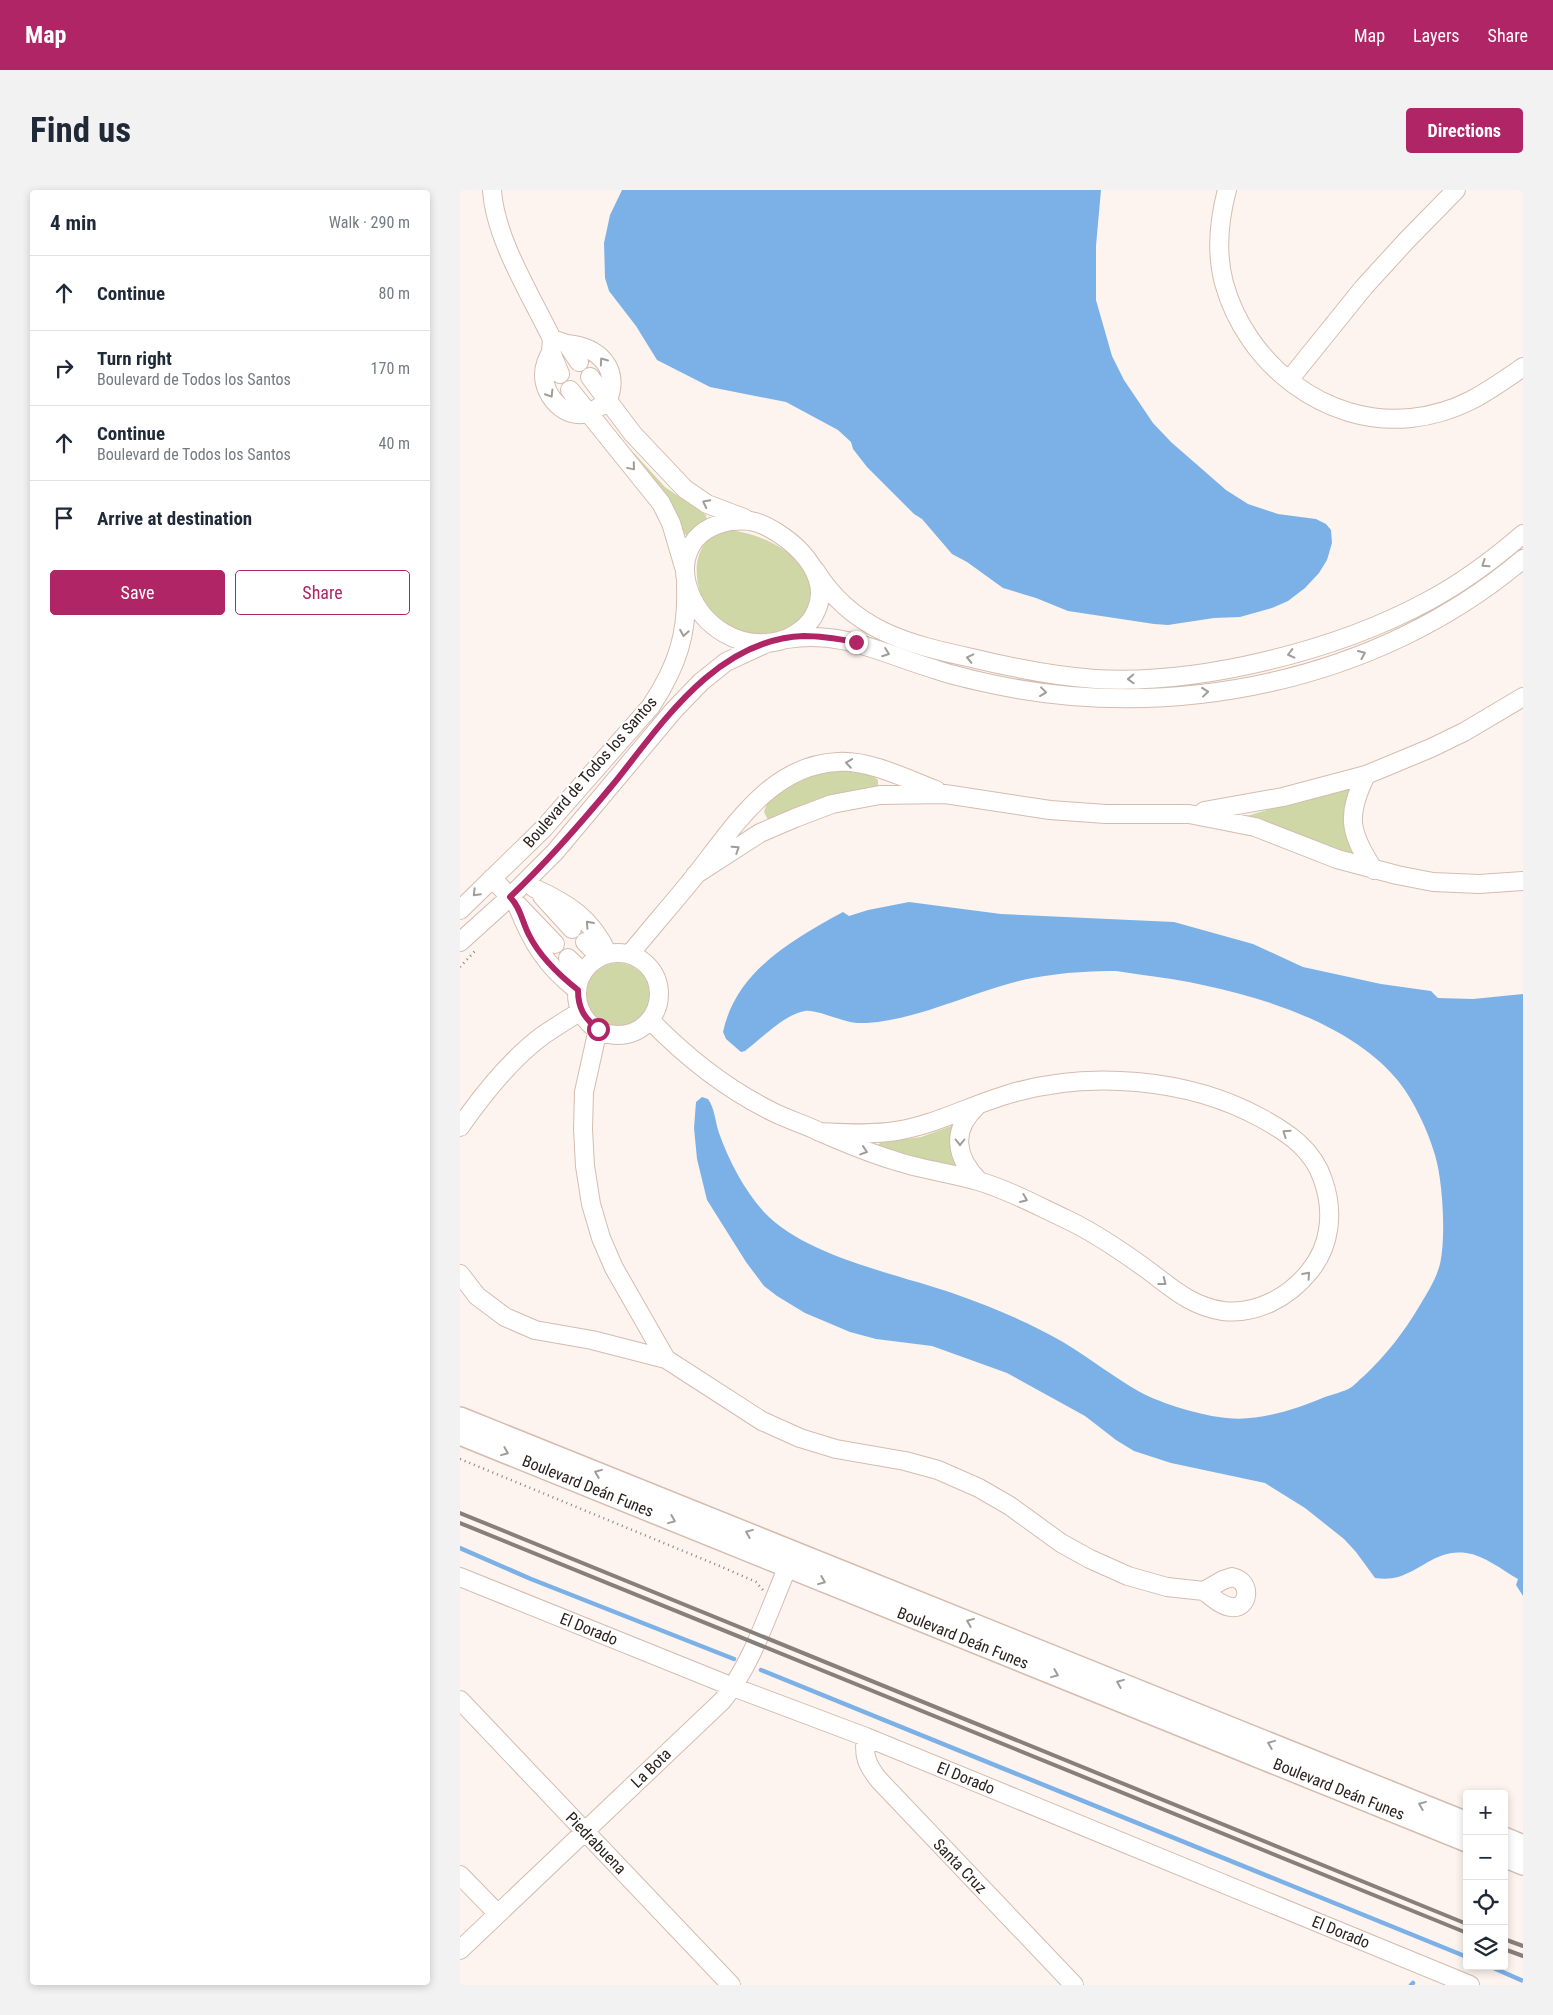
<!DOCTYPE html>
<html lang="en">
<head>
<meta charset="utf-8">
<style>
	body { margin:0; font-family:"Roboto Condensed",sans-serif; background:#f2f2f3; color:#1f2937 }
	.controls { position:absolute; right:15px; bottom:15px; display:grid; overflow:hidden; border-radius:5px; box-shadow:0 2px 8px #0003 }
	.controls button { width:45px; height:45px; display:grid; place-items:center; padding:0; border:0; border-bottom:1px solid #e0e1e3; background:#fff; color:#1f2937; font:25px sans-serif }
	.stop { position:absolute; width:15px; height:15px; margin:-11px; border:4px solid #af2566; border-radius:50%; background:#fff }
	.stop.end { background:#af2566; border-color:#fff; box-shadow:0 1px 5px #0008 }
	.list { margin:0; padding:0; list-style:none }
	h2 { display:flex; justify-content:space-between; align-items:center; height:65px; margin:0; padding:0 20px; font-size:21px }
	h2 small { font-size:16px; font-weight:400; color:#747a83 }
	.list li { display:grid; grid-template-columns:32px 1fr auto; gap:15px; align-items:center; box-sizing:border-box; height:75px; padding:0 20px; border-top:1px solid #e0e1e3 }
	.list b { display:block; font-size:19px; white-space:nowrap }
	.list p { margin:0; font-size:16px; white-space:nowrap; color:#747a83 }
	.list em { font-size:16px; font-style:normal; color:#747a83 }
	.actions { display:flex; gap:10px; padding:15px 20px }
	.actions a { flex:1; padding:11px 0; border:1px solid #af2566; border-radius:5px; text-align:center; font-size:18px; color:#af2566 }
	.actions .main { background:#af2566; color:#fff }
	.icon { flex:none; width:28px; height:28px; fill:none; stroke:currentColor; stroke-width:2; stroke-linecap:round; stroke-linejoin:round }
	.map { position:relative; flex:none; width:1063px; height:1795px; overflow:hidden; border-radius:5px }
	header { display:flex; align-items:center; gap:30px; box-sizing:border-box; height:70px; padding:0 25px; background:#af2566; color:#fff }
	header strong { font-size:24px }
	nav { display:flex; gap:28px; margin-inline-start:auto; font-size:18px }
	.intro { display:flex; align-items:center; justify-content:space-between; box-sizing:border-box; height:120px; padding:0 30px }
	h1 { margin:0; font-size:35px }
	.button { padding:12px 22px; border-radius:5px; background:#af2566; color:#fff; font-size:18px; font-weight:700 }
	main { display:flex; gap:30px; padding:0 30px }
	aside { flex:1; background:#fff; border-radius:5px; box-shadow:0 2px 8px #0003 }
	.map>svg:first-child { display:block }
</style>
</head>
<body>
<header>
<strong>Map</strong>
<nav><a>Map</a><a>Layers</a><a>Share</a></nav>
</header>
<div class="intro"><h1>Find us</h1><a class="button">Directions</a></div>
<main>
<aside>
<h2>4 min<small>Walk · 290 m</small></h2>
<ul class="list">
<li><svg class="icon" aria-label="ahead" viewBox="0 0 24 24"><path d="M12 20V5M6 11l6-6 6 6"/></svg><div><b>Continue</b></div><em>80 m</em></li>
<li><svg class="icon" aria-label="right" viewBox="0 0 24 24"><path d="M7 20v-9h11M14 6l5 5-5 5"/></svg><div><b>Turn right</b><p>Boulevard de Todos los Santos</p></div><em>170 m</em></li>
<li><svg class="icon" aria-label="ahead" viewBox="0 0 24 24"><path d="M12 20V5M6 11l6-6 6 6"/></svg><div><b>Continue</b><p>Boulevard de Todos los Santos</p></div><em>40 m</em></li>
<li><svg class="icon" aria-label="arrive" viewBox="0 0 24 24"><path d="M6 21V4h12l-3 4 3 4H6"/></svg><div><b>Arrive at destination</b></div></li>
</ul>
<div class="actions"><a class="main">Save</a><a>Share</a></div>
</aside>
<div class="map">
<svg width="1063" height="1795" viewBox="0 0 1063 1795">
	<rect width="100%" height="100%" fill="#fef4ef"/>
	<path fill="#cfd7a6" d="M172,263H174L205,297L246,325L247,333L230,346L224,344L201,300Z
		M262,341C268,341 275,340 281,342C313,348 363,377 351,416C348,425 337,436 328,440C298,453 267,444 247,419C242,413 240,404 239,398C233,374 238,351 262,341Z
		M371,580C386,581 407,578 418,590V598L308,630L304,622C311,595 348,586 371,580Z
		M890,596L894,601L898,665L892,670L783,627Z
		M126 805a32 32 0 1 1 64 0a32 32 0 1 1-64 0Z
		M497,934L498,980L419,959L418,955L421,952L461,947Z"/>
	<path fill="#7cb1e7" d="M162,0H641L636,56V110L652,166L664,190L693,233L711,252L766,300L788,314L818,324L856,329L866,334L871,340L872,353L867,370L859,383L845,398L828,411L812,418L780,427L754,428L708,435L694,434L608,421L576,408L543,398L507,372L492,364L462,329L454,324L407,277L393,259L391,252L378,240L326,212L250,197L197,170L176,136L149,101L145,88L144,53L150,25Z
		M449,712L541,724L714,732L793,754L843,777L921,794L971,801L978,808L1013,809L1063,804V1406L1056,1395L1058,1389C1042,1380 1024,1365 1006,1363C977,1359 962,1380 938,1387C931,1389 923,1389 915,1388L896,1362L884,1349L845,1318L805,1293L711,1273L674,1261L656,1250L625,1226L547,1183L472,1156L416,1149L390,1142L345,1123L317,1106L304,1096L286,1072L247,1010L237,969L234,938L236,912L242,907L248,909C255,919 255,931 259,943C269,971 284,1000 304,1022C346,1067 438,1084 495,1104C532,1117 570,1133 603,1152C630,1168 653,1187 680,1202C702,1214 743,1226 767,1228C797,1232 837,1219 865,1207C873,1204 883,1202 890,1198C894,1196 900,1189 904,1186C927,1164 944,1142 960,1115C968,1102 976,1089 980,1074C986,1047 983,992 975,965C967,939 955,913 939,892C885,824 764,795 683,785C674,784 665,782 656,781C635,781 612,782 592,785C553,789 515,805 478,817C455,825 421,834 398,833C382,832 356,819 345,821C325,824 301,849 285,861L281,862L266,849L263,842C276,781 332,750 383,722L389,726L408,720Z"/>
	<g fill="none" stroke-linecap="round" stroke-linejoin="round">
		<path stroke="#7cb1e7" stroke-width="4.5" d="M0,1358L71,1389L274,1469
			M301,1480L1007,1767
			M1029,1776L1063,1791
			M951,1795L953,1793"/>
		<defs>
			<path id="minor" d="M32,0C35,49 71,105 92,149
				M767,0C759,30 756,63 764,93C786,174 866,237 951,228C998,223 1026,203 1063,177
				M91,162C87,170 84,176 84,185C84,206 105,230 128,223C135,221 142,215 148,210C160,178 139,157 107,154
				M100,184L91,162L92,149L107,154L119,172
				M130,187L173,244L225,299L247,314L284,328
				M829,190L904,97L947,50L996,0
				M110,200L201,313L211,333L224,377
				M271,331C277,331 284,330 290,331C306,333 330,350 341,362C356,378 366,400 356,421C350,436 334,447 319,451C236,471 182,347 271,331Z
				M355,380C392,440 447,454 512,468C553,478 593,486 635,489C739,495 876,461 968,411C1002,393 1034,369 1063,344
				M327,449C383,440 423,464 474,479C491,485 509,489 527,493C710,534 918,492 1063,369
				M906,585C886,626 889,642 914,680
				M744,621L823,607L906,585L971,558L1004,542L1063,507
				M235,685L300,643L335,628L372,614L420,605L485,604L590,620L646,624H729L795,637L877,669L937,685L973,692L1019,694L1063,691
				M32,688L95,754
				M74,698C109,714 131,728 148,764
				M82,706L112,739
				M57,715C72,752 85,775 117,800
				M0,720L84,638L191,516C218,475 228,443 226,394
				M0,752L50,707L95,662L214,520L241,492L266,472L305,454
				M125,752L140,767
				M117 804a41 41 0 1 1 82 0a41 41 0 1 1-82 0Z
				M170,764C191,738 214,712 235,686C273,638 310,575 378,572C409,570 447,589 476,600
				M108,768L123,783
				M190,830C226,867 266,899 313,922C327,929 343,934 358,941C383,952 409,963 436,971C463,980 491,983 518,991C549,1000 578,1016 608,1030C635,1043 660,1060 685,1078C711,1097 730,1116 763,1121C796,1125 829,1107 849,1082C871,1056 874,1021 863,990C853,959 827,942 801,928C728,888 628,880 549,904C511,915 475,935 436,941C411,945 384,943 359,942
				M138,839L124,902L123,939L125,976L131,1014L141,1048L154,1078L206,1169L302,1231L340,1248L376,1259L445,1271L478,1280L519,1298L550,1316L601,1353L630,1369L668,1386L707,1397L744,1401
				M517,916C491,940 495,967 519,991
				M0,937C23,904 50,870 82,846C95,837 108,829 121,821
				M0,1084L17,1106L45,1127L75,1140L132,1150L206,1169
				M0,1387L273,1497L406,1547L1010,1795
				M772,1387C793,1391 789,1420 771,1417C761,1416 752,1407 744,1401L763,1390Z
				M0,1510L271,1795
				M406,1547C403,1566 407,1575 419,1590L614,1795
				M0,1685L38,1724
				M0,1760L262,1511C294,1473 312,1410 333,1365"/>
			<path id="major" d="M0,1228L1007,1633
				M0,1244L1007,1651
				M1044,1648L1063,1656
				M1044,1666L1063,1674"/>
		</defs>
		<use href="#minor" stroke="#d4bcaf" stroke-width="20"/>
		<use href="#major" stroke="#d4bcaf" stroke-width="24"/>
		<path stroke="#8b817c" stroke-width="2.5" stroke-dasharray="1 4" stroke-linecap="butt" d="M0,777L16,760
			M0,1269L262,1377L296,1392L303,1400"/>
		<use href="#minor" stroke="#fff" stroke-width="18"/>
		<use href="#major" stroke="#fff" stroke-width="21"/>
		<path stroke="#887f7a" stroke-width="4" d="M0,1323L1007,1734
			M0,1333L1007,1743
			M1044,1749L1063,1756
			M1044,1759L1063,1766"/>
	</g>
	<defs><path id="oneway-chevron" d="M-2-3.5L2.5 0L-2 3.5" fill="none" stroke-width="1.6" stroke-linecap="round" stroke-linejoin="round" transform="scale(1.25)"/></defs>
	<g stroke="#a09c99">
		<use href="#oneway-chevron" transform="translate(143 171) rotate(-125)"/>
		<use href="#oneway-chevron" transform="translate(90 204) rotate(58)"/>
		<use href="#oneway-chevron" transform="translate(172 277) rotate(50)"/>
		<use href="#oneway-chevron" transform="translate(246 313) rotate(-153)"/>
		<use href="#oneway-chevron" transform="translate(1025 374) rotate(145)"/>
		<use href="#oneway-chevron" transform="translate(224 443) rotate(100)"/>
		<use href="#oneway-chevron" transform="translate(426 463) rotate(20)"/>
		<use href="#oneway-chevron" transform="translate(831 464) rotate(166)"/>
		<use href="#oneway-chevron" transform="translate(902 464) rotate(-24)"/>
		<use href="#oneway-chevron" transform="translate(510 468) rotate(-167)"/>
		<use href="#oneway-chevron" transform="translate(671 489) rotate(178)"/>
		<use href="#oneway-chevron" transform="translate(583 502) rotate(7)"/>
		<use href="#oneway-chevron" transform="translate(745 502) rotate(-6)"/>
		<use href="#oneway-chevron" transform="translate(389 573) rotate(-171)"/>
		<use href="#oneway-chevron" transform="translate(276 659) rotate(-33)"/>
		<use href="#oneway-chevron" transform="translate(16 703) rotate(135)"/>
		<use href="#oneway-chevron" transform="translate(129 734) rotate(-132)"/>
		<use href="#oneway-chevron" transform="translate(826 943) rotate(-145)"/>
		<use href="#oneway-chevron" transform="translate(500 952) rotate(90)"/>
		<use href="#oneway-chevron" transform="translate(404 961) rotate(18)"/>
		<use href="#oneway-chevron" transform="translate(564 1009) rotate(23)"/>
		<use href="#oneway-chevron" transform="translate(847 1085) rotate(-48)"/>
		<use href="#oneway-chevron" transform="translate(703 1092) rotate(38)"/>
		<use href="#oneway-chevron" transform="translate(45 1262) rotate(22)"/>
		<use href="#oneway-chevron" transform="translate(138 1283) rotate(-158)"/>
		<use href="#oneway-chevron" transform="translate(212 1330) rotate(22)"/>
		<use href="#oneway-chevron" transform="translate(289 1343) rotate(-158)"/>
		<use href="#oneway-chevron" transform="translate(362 1391) rotate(22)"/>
		<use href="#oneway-chevron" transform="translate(510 1432) rotate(-158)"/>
		<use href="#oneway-chevron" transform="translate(595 1484) rotate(22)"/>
		<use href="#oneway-chevron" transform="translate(660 1493) rotate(-158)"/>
		<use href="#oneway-chevron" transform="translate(811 1554) rotate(-158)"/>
		<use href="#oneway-chevron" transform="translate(962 1615) rotate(-158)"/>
	</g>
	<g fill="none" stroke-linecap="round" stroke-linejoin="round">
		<path stroke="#af2566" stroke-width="6" d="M138,839C124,828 118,818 118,800C99,785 80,767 69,745C62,732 61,718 50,707C88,671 122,632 155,592C203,532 257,449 344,446C362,446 379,449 396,452"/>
	</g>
	<g text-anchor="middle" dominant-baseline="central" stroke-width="4" stroke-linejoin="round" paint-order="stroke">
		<g font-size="16" fill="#2b221d" stroke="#fff">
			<text transform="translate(130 582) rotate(-49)">Boulevard de Todos los Santos</text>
			<text transform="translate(128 1296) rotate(22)">Boulevard Deán Funes</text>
			<text transform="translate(129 1439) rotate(22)">El Dorado</text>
			<text transform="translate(503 1448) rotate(22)">Boulevard Deán Funes</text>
			<text transform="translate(191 1578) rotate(-44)">La Bota</text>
			<text transform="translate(506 1588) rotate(22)">El Dorado</text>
			<text transform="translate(879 1599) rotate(22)">Boulevard Deán Funes</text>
			<text transform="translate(136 1653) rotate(46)">Piedrabuena</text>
			<text transform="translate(500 1676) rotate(46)">Santa Cruz</text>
			<text transform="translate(881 1742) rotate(22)">El Dorado</text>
		</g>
	</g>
</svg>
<div class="controls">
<button>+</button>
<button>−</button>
<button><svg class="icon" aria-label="locate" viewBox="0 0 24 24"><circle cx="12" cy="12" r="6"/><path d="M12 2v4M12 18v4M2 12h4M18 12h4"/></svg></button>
<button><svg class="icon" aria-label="layers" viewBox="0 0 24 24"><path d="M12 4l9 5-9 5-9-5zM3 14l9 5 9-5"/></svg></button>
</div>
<div class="stop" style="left:138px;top:839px"></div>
<div class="stop end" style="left:396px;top:452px"></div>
</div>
</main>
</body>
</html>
